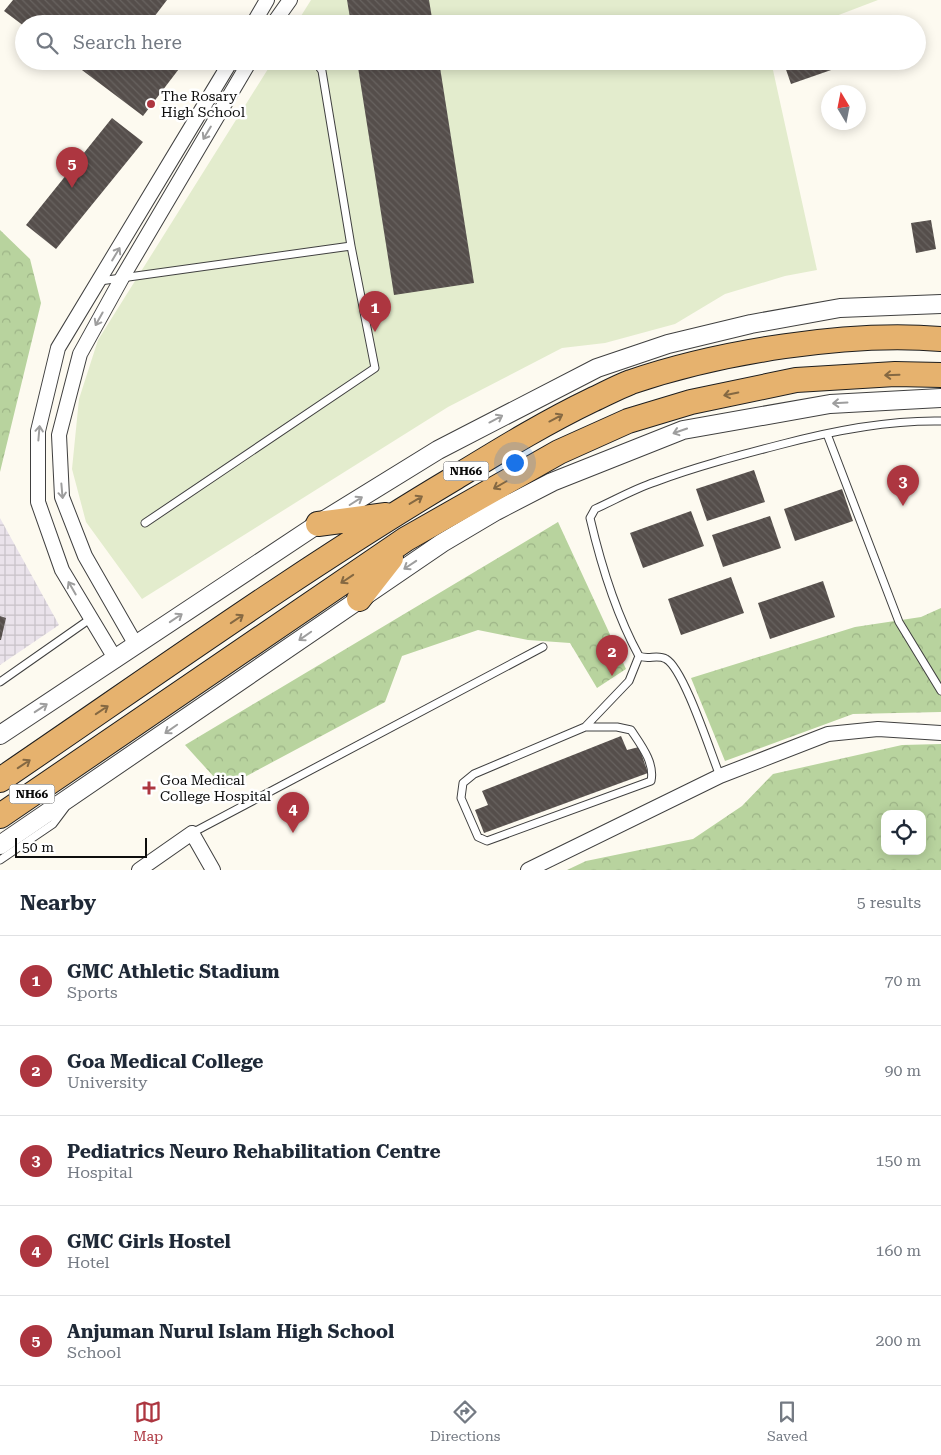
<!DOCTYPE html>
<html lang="en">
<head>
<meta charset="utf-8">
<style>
	body { margin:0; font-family:"Roboto Serif",serif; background:#f6f6f7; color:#1f2937 }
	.controls { position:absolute; right:15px; bottom:15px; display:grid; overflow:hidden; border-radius:10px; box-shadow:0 2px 12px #0003 }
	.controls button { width:45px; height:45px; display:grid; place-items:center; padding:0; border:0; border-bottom:1px solid #e0e1e3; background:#fff; color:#1f2937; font:25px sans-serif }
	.compass { position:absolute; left:821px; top:85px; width:45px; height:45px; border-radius:50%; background:#fff; box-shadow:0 2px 12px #0003; rotate:350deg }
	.scale { position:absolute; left:15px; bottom:12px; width:132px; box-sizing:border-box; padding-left:5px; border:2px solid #0d0d0d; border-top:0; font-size:14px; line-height:18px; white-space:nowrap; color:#0d0d0d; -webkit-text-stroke:4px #fff; paint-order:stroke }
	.you { position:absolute; left:514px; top:462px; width:18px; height:18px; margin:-12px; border:4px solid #fff; border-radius:50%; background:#1a73e8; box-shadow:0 0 0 8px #1a73e833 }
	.badge { display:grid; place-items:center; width:32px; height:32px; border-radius:50%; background:#ad3640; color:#fff; font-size:16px; font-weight:700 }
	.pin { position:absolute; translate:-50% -41px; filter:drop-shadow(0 1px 2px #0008) }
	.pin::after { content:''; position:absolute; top:26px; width:18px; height:15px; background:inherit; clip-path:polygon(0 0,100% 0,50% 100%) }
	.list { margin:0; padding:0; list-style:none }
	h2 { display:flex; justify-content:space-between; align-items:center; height:65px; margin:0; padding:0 20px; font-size:21px }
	h2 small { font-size:16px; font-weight:400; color:#747a83 }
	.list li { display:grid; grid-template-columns:32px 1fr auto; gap:15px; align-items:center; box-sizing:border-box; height:90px; padding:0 20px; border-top:1px solid #e0e1e3 }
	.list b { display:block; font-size:19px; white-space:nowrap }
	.list p { margin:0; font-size:16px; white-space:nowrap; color:#747a83 }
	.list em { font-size:16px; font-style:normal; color:#747a83 }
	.icon { flex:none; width:28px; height:28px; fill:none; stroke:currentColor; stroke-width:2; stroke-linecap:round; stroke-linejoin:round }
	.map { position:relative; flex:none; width:941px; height:870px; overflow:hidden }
	.search { position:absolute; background:#fff; box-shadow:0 2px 12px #0003; left:15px; right:15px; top:15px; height:55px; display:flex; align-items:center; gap:12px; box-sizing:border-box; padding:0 18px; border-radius:28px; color:#747a83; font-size:19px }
	.sheet { height:515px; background:#fff }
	nav { display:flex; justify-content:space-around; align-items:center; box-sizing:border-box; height:70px; border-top:1px solid #e0e1e3; background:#fff; font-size:14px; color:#747a83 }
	nav a { display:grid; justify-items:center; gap:2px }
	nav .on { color:#ad3640 }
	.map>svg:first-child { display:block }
</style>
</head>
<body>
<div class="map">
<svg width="941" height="870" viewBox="0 0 941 870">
	<defs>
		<pattern id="industrial-grid" width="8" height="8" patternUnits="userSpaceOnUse" patternTransform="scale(1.25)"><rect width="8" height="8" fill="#eae3eb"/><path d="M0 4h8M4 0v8" fill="none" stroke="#c8c2c8"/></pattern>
		<pattern id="forest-crowns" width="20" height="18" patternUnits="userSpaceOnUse" patternTransform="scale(1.25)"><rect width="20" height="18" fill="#b8d39e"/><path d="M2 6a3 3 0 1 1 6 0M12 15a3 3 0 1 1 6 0" fill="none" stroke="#9db487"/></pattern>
		<pattern id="building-back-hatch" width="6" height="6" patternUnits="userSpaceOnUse" patternTransform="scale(1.25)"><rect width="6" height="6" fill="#554e4b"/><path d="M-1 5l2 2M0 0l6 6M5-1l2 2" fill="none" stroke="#686360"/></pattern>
	</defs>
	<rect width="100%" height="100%" fill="#fdfaf0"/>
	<path fill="url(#industrial-grid)" d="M0,518L59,625L0,665Z"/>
	<path fill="url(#forest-crowns)" fill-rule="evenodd" d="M0,230L30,259L41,303L0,472Z
		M558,522L626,669L597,688L570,643L528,640L478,630L402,656L385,702L224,788L185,745Z
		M941,608V712L853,714L725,761L691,678L855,627L921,617Z
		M941,744V870H567L586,861L693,839L742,806L773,774L902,745ZM885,814H922V851H885Z"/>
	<path fill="#e3eccd" d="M311,0H878L815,24H296Z
		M273,61H771L817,270L785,276L725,294L675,324L605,343L562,348L448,407L142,599L86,522L72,469L79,399L98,340Z"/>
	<path fill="url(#building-back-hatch)" d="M13,0H167L154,17L163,24H24V26L4,11Z
		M347,0H429L433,24H351Z
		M894,18L896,24H877V23Z
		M70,61H185L143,116Z
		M357,61H439L474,283L394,295Z
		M783,61H854V62L791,84Z
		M112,118L143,142L56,249L26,225Z
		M931,220L936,249L916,253L911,223Z
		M754,470L765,502L707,521L696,489Z
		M842,489L853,521L795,541L784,509Z
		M691,511L704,546L643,568L630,533Z
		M770,516L781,548L723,567L712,535Z
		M731,577L744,613L681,635L668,599Z
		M823,581L835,617L770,639L758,603Z
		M0,616L6,618L1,640H0Z
		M621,736L627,750L639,747L648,773L484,833L475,810L488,805L482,791Z"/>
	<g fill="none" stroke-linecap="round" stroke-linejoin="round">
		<defs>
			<path id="service" d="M100,281L351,246L322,71L315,61
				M827,434L899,622L941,691
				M145,523L375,368L351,246
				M639,656C616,614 601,565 590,518L595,509C615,500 634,489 655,482C695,467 737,456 779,445C831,431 887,420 941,421
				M639,656C648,660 658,654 666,659C684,669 711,754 720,776
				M0,682L90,619
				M585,727H617L631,730C641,745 655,763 651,781L487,841L478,837L461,798L463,783L474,774L585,727L629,681L639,656
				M192,833L543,647
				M0,860L53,824L65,808"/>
			<path id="minor" d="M253,24L267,0
				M273,24L290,0
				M136,645L85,556L62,497L59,435L80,354L122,278L250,61
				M116,660L62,570L38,502V431L58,348L231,61
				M139,870L192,833L213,870
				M528,870L720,776L828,734L878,729L941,733"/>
			<path id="tertiary" d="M0,735L318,524L438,450L597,368L668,344L751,324L840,308L941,304
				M0,845L442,543L496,511L552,482L683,430L830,404L941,398"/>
			<path id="trunk" d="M318,524L386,515
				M359,599L391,558
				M0,780C150,678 297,572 453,479C499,451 544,423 592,400C605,394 618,387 631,382C719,352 848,331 941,339
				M0,816L406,539L559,452L628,421L691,402L796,380L895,374L941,375"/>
		</defs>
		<use href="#service" stroke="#404040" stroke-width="9"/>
		<use href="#minor" stroke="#404040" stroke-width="16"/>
		<use href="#tertiary" stroke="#404040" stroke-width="20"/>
		<use href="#trunk" stroke="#1e1e1e" stroke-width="26"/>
		<use href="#service" stroke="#fff" stroke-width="7"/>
		<use href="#minor" stroke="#fff" stroke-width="14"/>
		<use href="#tertiary" stroke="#fff" stroke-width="18"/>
		<use href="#trunk" stroke="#e6b26e" stroke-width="24"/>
	</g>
	<defs><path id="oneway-shaft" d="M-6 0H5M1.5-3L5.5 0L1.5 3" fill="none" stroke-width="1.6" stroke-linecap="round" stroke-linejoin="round" transform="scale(1.25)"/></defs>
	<g stroke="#9e9e9e">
		<use href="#oneway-shaft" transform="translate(207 133) rotate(121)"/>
		<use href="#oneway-shaft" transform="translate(116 254) rotate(-59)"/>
		<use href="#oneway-shaft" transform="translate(99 319) rotate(119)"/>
		<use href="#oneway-shaft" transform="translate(840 403) rotate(177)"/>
		<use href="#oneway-shaft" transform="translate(496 419) rotate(-28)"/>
		<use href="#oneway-shaft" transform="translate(680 431) rotate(161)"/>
		<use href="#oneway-shaft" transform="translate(39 433) rotate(-85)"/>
		<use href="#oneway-shaft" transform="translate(62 491) rotate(85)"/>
		<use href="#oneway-shaft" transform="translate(356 501) rotate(-32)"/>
		<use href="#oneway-shaft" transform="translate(410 565) rotate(146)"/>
		<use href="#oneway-shaft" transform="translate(72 588) rotate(-120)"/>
		<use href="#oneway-shaft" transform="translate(176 618) rotate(-34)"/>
		<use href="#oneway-shaft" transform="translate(305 636) rotate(145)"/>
		<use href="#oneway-shaft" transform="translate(41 708) rotate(-33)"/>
		<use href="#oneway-shaft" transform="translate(171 729) rotate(145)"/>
	</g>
	<g stroke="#846842">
		<use href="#oneway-shaft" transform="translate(892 375) rotate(178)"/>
		<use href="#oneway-shaft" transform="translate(731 394) rotate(168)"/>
		<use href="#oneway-shaft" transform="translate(556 418) rotate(-28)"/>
		<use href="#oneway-shaft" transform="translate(500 485) rotate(150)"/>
		<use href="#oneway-shaft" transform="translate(416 500) rotate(-31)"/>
		<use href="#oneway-shaft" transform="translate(347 579) rotate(146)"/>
		<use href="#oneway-shaft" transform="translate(237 619) rotate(-34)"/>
		<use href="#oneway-shaft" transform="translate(102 710) rotate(-34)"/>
		<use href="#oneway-shaft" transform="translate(24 764) rotate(-34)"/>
	</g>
	<g fill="#ad3640" stroke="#fff" stroke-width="2">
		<circle cx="151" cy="104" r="5"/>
		<path d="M146.5 780.5h5v5h5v5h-5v5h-5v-5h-5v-5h5z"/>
	</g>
	<g text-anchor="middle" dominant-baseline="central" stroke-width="5" stroke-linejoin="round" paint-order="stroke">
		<g fill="#fff" stroke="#565656" stroke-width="1">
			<rect x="443.5" y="461.5" width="45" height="19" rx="4"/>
			<rect x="9.5" y="784.5" width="45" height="19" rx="4"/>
		</g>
		<g font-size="12" font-weight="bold" fill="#0d0d0d">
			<text x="466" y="471">NH66</text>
			<text x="32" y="794">NH66</text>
		</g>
		<g font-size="14" fill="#0d0d0d" stroke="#fff" text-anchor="start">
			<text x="161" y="96">The Rosary<tspan x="161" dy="16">High School</tspan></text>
			<text x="160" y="780">Goa Medical<tspan x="160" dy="16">College Hospital</tspan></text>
		</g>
	</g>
</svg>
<div class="controls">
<button><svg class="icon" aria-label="locate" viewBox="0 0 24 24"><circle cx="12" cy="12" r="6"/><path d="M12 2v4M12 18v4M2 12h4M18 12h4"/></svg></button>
</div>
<svg class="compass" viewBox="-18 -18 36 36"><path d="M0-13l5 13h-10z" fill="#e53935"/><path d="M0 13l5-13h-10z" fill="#747a83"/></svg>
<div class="scale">50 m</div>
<div class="you"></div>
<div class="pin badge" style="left:375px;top:332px">1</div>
<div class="pin badge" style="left:612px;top:676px">2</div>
<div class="pin badge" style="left:903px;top:506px">3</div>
<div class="pin badge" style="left:293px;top:833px">4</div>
<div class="pin badge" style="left:72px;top:188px">5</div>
<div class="search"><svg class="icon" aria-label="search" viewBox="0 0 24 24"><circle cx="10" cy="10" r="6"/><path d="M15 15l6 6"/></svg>Search here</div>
</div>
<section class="sheet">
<h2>Nearby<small>5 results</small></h2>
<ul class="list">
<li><span class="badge">1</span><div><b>GMC Athletic Stadium</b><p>Sports</p></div><em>70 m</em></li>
<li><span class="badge">2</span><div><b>Goa Medical College</b><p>University</p></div><em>90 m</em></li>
<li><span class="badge">3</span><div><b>Pediatrics Neuro Rehabilitation Centre</b><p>Hospital</p></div><em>150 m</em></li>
<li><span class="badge">4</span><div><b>GMC Girls Hostel</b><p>Hotel</p></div><em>160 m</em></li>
<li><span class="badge">5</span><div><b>Anjuman Nurul Islam High School</b><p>School</p></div><em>200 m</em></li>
</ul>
</section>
<nav>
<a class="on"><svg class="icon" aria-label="map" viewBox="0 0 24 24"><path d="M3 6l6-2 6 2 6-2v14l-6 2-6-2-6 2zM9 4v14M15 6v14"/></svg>Map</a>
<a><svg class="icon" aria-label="directions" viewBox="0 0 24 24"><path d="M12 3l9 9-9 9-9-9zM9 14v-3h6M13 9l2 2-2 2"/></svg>Directions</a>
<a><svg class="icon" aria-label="saved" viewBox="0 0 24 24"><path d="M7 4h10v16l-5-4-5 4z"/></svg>Saved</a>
</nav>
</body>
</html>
